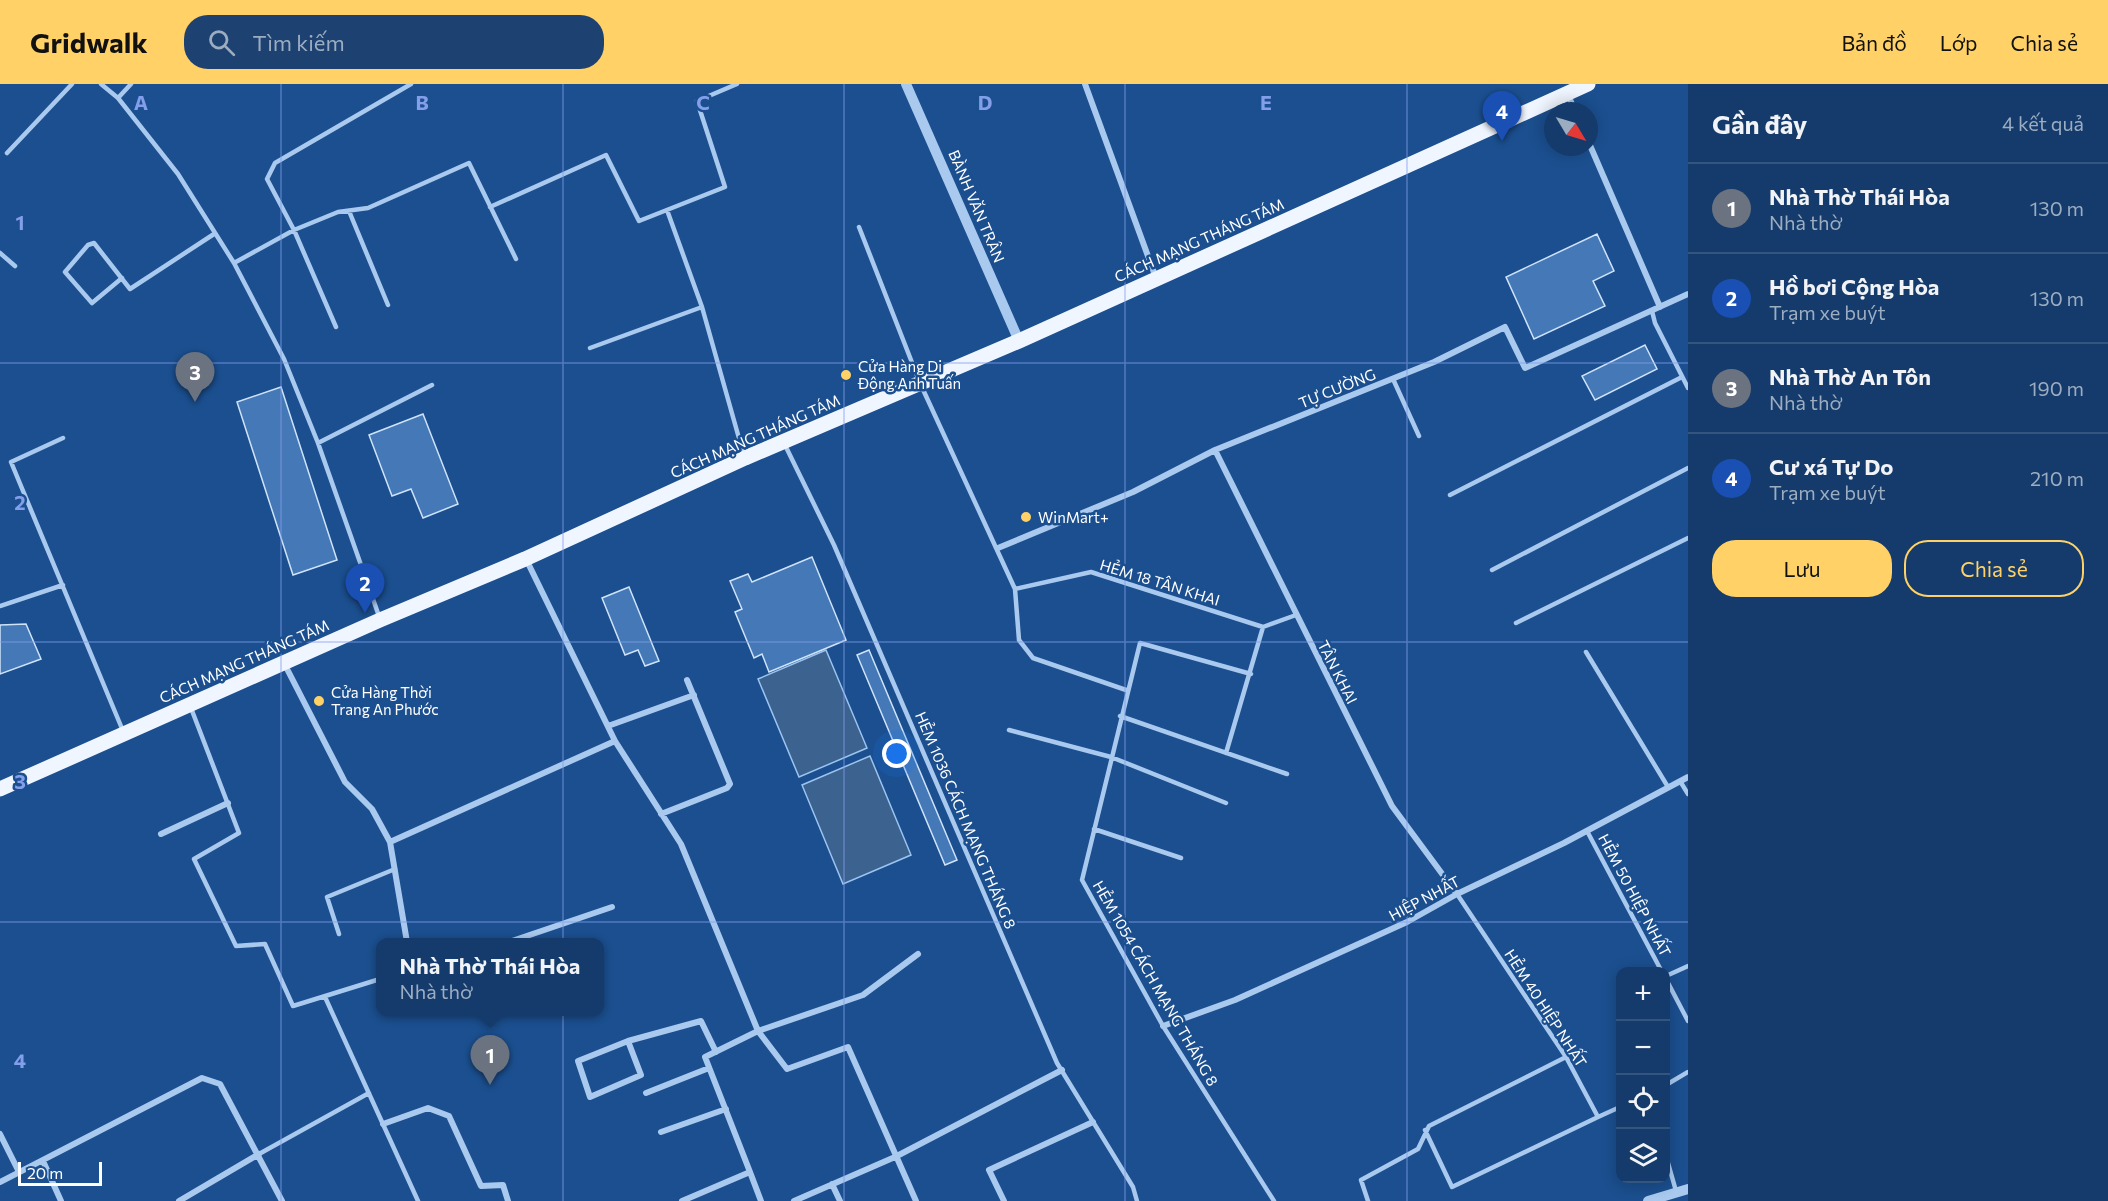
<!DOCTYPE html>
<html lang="vi">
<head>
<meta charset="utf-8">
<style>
	body { margin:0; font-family:Commissioner,sans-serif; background:#1d4271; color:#f1f3f6 }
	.controls { position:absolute; right:18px; bottom:18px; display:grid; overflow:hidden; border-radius:12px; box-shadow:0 3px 15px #0003 }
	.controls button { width:54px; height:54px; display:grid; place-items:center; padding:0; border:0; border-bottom:2px solid #33557e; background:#143b6b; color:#f1f3f6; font:30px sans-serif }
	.compass { position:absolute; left:1544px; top:18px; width:54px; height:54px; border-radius:50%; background:#143b6b; box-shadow:0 3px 15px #0003; rotate:128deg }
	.scale { position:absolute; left:18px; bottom:15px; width:84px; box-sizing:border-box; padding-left:6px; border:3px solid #fff; border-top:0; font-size:16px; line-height:21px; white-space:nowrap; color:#fff; -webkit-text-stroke:4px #1b4f8f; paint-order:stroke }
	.you { position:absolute; left:897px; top:670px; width:21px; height:21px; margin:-15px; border:4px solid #fff; border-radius:50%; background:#1a73e8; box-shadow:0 0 0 9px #1a73e833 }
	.badge { display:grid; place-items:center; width:39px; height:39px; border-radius:50%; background:#ffd166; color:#fff; font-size:20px; font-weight:700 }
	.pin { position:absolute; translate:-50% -50px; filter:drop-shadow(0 2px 3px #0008) }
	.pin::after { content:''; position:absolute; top:32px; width:21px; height:18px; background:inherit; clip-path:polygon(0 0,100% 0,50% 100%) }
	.popup { position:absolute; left:376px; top:854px; width:228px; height:78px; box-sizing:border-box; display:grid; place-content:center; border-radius:12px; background:#143b6b; filter:drop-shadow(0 2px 4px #0005); font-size:20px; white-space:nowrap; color:#9dadc1 }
	.popup b { font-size:22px; color:#f1f3f6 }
	.popup::after { content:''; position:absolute; left:50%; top:100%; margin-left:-12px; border:12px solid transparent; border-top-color:#143b6b }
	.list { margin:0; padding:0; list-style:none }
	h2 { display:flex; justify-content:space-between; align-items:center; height:78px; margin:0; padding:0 24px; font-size:26px }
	h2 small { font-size:20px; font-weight:400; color:#9dadc1 }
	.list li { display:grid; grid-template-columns:39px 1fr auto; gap:18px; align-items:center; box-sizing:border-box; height:90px; padding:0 24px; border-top:2px solid #33557e }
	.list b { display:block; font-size:22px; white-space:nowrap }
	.list p { margin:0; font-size:20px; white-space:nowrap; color:#9dadc1 }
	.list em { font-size:20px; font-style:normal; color:#9dadc1 }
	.actions { display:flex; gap:12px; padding:18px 24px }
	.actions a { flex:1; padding:14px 0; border:2px solid #ffd166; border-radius:24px; text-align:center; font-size:21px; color:#ffd166 }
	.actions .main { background:#ffd166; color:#111 }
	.icon { flex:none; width:33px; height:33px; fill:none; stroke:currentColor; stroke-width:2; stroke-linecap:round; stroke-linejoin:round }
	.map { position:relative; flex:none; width:1688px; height:1117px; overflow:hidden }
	header { display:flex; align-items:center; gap:36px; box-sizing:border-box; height:84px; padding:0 30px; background:#ffd166; color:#111 }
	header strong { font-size:28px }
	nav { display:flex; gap:33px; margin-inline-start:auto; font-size:21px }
	.search { width:420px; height:54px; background:#1d4271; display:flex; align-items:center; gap:15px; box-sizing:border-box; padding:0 21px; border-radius:24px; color:#9dadc1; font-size:22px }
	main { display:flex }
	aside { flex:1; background:#143b6b }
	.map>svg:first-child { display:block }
</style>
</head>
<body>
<header>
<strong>Gridwalk</strong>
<div class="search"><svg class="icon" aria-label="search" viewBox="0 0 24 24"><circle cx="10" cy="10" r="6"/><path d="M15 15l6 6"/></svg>Tìm kiếm</div>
<nav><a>Bản đồ</a><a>Lớp</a><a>Chia sẻ</a></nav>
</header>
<main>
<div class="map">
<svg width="1688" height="1117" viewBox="0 0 1688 1117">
	<rect width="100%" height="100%" fill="#1b4f8f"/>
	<path fill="#3c6290" stroke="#9cc4f0" stroke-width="1.5" d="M826,566L867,664L799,693L758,595Z
		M870,672L911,771L843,800L802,701Z"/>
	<path fill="#4478b7" stroke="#cfe3fa" stroke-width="1.5" d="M1597,150L1614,187L1593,197L1605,222L1534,255L1506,193Z
		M1645,261L1657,285L1595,316L1582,292Z
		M281,303L337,476L293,491L237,318Z
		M423,330L458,420L423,434L411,405L392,412L369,351Z
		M812,473L846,556L769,588L762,570L754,574L735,528L742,525L730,497L748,490L752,498Z
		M629,503L659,577L645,582L638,566L625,571L602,514Z
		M26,540L41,575L0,590V541Z
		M869,566L957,776L945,781L857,571Z"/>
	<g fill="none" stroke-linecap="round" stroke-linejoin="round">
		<path stroke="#a9c9ee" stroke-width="4.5" d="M101,0L118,14L178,90L234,179L284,275L318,359L380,535
			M118,14L131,0
			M7,69L72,0
			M490,123L606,71L639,137L725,103L697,17L737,0
			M667,126L702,223L744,372
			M349,127L388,221
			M859,143L920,299L1015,505L1019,556L1033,574L1126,606
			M0,169L15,182
			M234,179L294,146L338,128L368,124L469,79L516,175
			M122,194L92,219L65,188L88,161L94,159L130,205L214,150
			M1652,227L1655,239L1688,304
			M336,243L294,146L267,95L275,79L411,0
			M590,264L702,223
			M1393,295L1419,352
			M63,354L11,378L123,647
			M318,359L432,301
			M785,361L834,461L1057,979L1133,1103L1137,1117
			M1450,411L1682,293
			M1492,486L1688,384
			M1015,505L1091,488L1263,543L1296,531
			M0,522L63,501
			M1516,539L1688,454
			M1586,568L1668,703
			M1251,590L1140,559L1082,796L1163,942L1274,1117
			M191,624L239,749L194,775L236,862L265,860L293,922L380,895
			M1120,632L1287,690
			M1009,646L1111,673L1226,719
			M1226,669L1263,543
			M1680,697L1688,710
			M1094,745L1181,774
			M1587,747L1662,888
			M1457,810L1566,973L1598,1033L1620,1023
			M339,850L327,813L395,785
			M1666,892L1688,882
			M1666,895L1688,937
			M325,913L418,1117
			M1666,1001L1688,988
			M1425,1046L1452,1103L1598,1033
			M259,1070L369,1009
			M1666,1072L1676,1107
			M1368,1117L1361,1096L1418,1065L1429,1042L1566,973"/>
		<path stroke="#a9c9ee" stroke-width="6" d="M1085,0L1156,194
			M1568,11L1575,27
			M1589,59L1660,223
			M1215,366L1392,722L1457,810
			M998,464L1133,408L1215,366L1434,278L1505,243L1525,284L1688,210
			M526,475L615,657L681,760L758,947L705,973L750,1088L682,1117
			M284,579L345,698L372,725L390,758L407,858
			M608,642L694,611
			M661,730L727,704L730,700L687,596
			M161,750L228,719
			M390,758L615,657
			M509,858L612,823
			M1163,942L1235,916L1407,838L1457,810L1564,759L1688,693
			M628,957L641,991L590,1013L578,977L628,957L701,937L716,968
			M646,1009L709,984
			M383,1040L428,1024L449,1032L481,1102L503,1101L508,1117
			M661,1048L726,1025
			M0,1050L19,1088
			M43,1077L61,1117
			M750,1088L761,1117
			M0,1098L202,994L220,1000L282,1117
			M832,1100L840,1117
			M179,1117L259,1070
			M794,1117L895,1073L1062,986
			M916,1117L848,963L787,985L758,947L863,911L918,870
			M1004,1117L989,1086L1093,1038"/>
		<path stroke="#a9c9ee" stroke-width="10" d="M906,0L1019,257
			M1648,1117L1688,1105"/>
		<path stroke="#f0f6ff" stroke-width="15" d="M0,705L380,536L525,475L745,374L1019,257L1588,0"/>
	</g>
	<path fill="none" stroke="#839eea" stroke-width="1.5" stroke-opacity="0.55" d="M281,0V1117M563,0V1117M844,0V1117M1125,0V1117M1407,0V1117M0,279H1688M0,558H1688M0,838H1688"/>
	<g fill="#ffd166" stroke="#1b4f8f" stroke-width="2">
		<circle cx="846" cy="291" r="6"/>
		<circle cx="1026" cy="433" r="6"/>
		<circle cx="319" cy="617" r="6"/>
	</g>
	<g text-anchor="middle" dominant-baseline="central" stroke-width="5" stroke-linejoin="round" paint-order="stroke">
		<g font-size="15" fill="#fff" stroke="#1b4f8f">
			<text transform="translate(977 122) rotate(67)">BÀNH VĂN TRÂN</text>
			<text transform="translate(1199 156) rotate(-24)">CÁCH MẠNG THÁNG TÁM</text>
			<text transform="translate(1337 304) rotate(-22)">TỰ CƯỜNG</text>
			<text transform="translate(755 352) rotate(-24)">CÁCH MẠNG THÁNG TÁM</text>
			<text transform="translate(1160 498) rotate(17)">HẺM 18 TÂN KHAI</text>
			<text transform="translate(244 577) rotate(-24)">CÁCH MẠNG THÁNG TÁM</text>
			<text transform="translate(1338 588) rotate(63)">TÂN KHAI</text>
			<text transform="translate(966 736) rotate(67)">HẺM 1036 CÁCH MẠNG THÁNG 8</text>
			<text transform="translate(1635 811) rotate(62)">HẺM 50 HIỆP NHẤT</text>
			<text transform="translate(1424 814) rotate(-28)">HIỆP NHẤT</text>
			<text transform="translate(1156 899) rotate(60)">HẺM 1054 CÁCH MẠNG THÁNG 8</text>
			<text transform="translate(1546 924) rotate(57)">HẺM 40 HIỆP NHẤT</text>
		</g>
		<g font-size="15" fill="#fff" stroke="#1b4f8f" text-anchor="start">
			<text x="858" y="282">Cửa Hàng Di<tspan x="858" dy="17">Động Anh Tuấn</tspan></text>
			<text x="1038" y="433">WinMart+</text>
			<text x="331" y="608">Cửa Hàng Thời<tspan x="331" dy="17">Trang An Phước</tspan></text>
		</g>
	</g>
	<g font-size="20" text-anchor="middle" font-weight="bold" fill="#839eea" stroke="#1b4f8f" stroke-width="5" stroke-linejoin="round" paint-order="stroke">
		<text x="141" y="26">A</text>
		<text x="422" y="26">B</text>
		<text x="703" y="26">C</text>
		<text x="985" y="26">D</text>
		<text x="1266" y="26">E</text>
		<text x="20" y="146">1</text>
		<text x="20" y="426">2</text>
		<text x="20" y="705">3</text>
		<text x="20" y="984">4</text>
	</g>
</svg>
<div class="controls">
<button>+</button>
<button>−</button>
<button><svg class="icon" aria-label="locate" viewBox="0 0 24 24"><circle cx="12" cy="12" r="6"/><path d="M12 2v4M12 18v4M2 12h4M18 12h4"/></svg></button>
<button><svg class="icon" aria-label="layers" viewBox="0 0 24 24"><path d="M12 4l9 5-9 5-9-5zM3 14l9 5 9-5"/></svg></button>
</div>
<svg class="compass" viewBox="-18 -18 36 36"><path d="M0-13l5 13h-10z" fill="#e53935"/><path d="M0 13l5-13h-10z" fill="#9dadc1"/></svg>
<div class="scale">20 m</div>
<div class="you"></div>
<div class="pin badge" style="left:490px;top:1001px;background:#6b7280">1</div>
<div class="popup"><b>Nhà Thờ Thái Hòa</b>Nhà thờ</div>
<div class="pin badge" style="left:365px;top:529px;background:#1a4fb4">2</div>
<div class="pin badge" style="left:195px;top:318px;background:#6b7280">3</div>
<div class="pin badge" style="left:1502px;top:57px;background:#1a4fb4">4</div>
</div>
<aside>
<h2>Gần đây<small>4 kết quả</small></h2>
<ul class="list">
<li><span class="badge" style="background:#6b7280">1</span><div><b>Nhà Thờ Thái Hòa</b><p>Nhà thờ</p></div><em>130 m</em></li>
<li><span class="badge" style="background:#1a4fb4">2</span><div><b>Hồ bơi Cộng Hòa</b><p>Trạm xe buýt</p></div><em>130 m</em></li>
<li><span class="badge" style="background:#6b7280">3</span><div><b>Nhà Thờ An Tôn</b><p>Nhà thờ</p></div><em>190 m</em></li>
<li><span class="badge" style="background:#1a4fb4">4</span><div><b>Cư xá Tự Do</b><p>Trạm xe buýt</p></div><em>210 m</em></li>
</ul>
<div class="actions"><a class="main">Lưu</a><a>Chia sẻ</a></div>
</aside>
</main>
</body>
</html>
